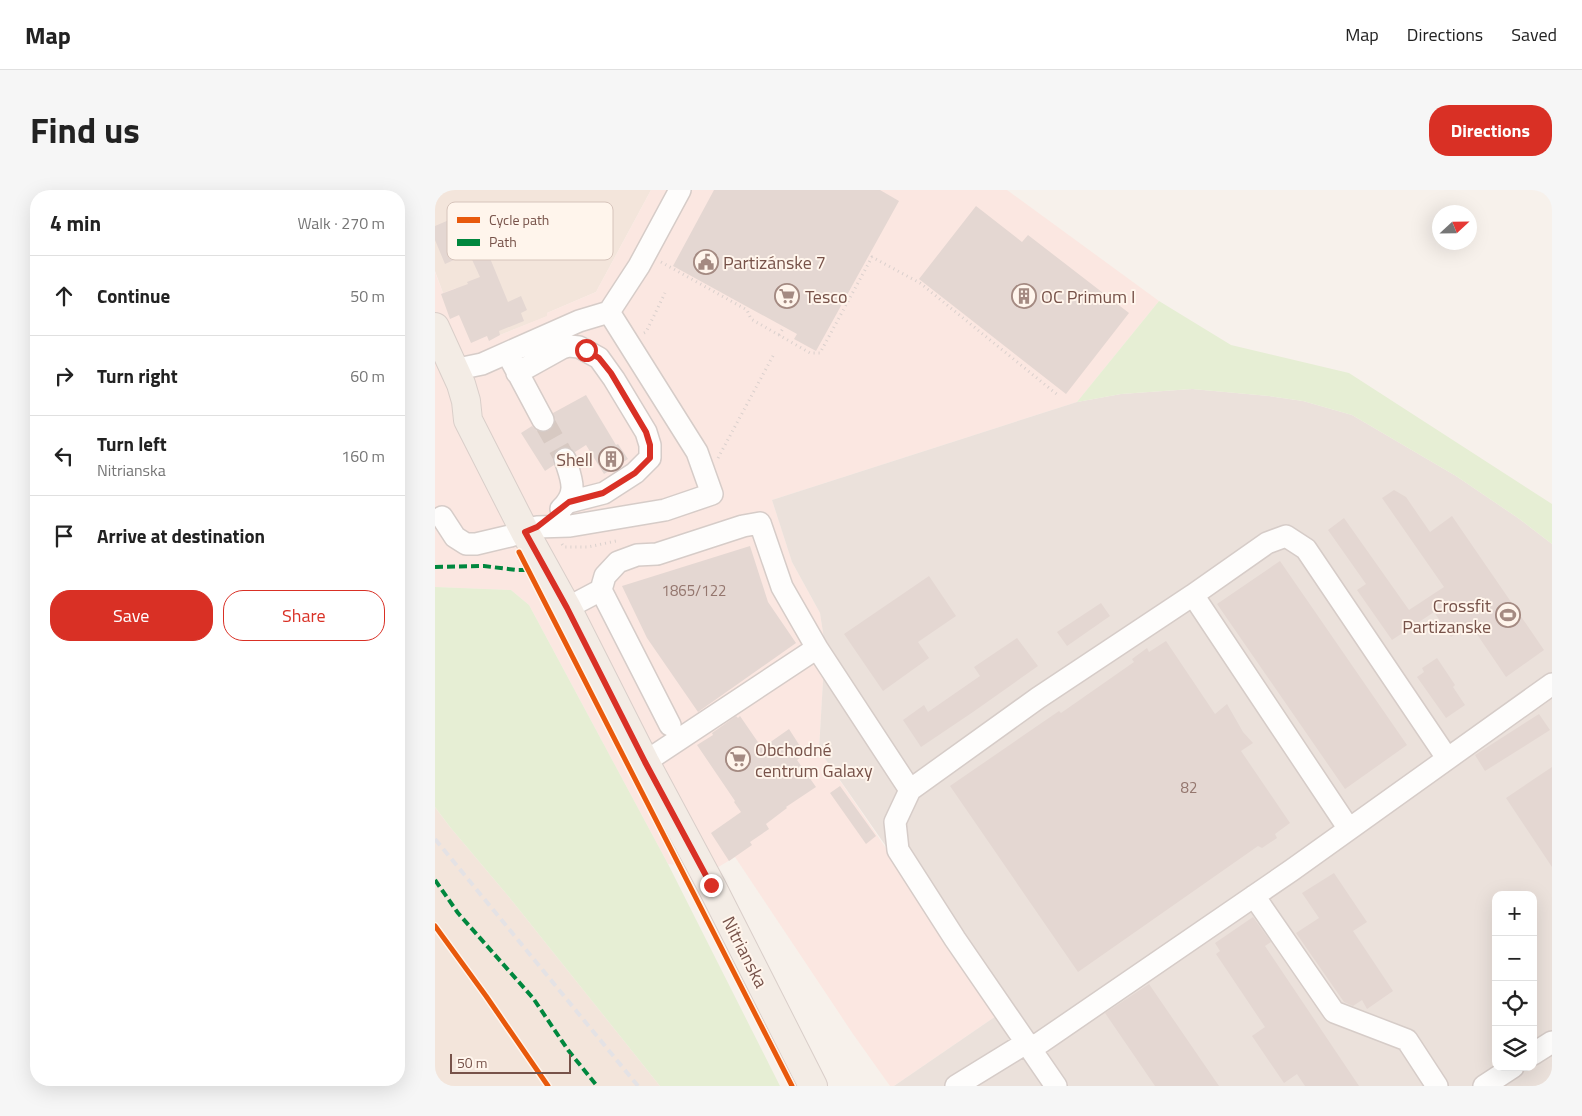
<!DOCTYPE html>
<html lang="en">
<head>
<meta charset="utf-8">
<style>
	body { margin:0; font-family:"Titillium Web",sans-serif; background:#f6f6f6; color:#222 }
	.controls { position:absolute; right:15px; bottom:15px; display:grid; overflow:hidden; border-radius:10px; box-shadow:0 5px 20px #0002 }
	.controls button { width:45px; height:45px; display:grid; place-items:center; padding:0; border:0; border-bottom:1px solid #e0e0e0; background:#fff; color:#222; font:25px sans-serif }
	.compass { position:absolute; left:997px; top:15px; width:45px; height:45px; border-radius:50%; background:#fff; box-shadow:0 5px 20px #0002; rotate:68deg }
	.scale { position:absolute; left:15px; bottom:12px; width:121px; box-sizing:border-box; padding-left:5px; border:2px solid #775249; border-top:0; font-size:14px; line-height:18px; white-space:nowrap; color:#775249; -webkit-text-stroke:4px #fff5ec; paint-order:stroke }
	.stop { position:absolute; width:15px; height:15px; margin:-11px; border:4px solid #d93025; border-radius:50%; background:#fff }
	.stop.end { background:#d93025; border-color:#fff; box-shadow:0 1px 5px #0008 }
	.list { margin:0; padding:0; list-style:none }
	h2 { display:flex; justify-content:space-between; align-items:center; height:65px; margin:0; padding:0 20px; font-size:21px }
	h2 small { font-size:16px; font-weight:400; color:#767676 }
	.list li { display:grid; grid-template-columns:32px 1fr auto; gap:15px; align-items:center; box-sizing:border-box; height:80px; padding:0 20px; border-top:1px solid #e0e0e0 }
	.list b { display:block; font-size:19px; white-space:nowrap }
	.list p { margin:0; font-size:16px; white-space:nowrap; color:#767676 }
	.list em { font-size:16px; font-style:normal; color:#767676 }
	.actions { display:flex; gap:10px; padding:15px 20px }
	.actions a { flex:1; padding:11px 0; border:1px solid #d93025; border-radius:20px; text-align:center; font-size:18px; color:#d93025 }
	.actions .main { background:#d93025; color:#fff }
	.icon { flex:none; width:28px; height:28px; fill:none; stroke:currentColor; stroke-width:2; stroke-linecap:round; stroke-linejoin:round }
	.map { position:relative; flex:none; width:1117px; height:896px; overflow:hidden; border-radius:20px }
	header { display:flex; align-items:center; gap:30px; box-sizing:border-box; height:70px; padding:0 25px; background:#fff; border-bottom:1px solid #e0e0e0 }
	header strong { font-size:24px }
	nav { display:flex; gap:28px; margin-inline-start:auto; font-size:18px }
	.intro { display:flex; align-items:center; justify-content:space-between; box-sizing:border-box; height:120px; padding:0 30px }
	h1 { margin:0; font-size:35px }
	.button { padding:12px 22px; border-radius:20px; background:#d93025; color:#fff; font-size:18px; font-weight:700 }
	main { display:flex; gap:30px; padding:0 30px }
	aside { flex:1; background:#fff; border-radius:20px; box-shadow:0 5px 20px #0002 }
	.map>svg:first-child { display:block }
</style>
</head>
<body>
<header>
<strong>Map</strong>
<nav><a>Map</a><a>Directions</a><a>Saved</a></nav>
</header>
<div class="intro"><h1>Find us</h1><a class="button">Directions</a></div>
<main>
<aside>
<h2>4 min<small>Walk · 270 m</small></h2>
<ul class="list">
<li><svg class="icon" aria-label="ahead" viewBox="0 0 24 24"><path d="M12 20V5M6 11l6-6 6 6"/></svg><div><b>Continue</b></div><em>50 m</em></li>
<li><svg class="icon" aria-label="right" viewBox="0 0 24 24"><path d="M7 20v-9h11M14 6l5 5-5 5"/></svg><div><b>Turn right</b></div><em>60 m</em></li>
<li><svg class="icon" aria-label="left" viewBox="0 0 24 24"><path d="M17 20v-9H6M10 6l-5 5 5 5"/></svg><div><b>Turn left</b><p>Nitrianska</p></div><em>160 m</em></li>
<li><svg class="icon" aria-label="arrive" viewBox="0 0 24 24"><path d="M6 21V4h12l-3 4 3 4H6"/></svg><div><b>Arrive at destination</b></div></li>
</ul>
<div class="actions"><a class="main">Save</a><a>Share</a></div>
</aside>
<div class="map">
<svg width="1117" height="896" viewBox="0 0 1117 896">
	<rect width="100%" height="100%" fill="#f7f1eb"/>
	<path fill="#f3e5db" d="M0,0H216L161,102L112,123L113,126L65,145L57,147L8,103L0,81Z
		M0,617L15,637L74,707L225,896H0Z"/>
	<path fill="#fbe7e1" d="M216,0H572L724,111L642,212L337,310L357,372L385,423L390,456L384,560L564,824L459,896H455L418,844L300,667L280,679L233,674L94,415L76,400L0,397V82L8,103L21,98L31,123L57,147L65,145L112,126V123L161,102Z"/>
	<path fill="#ebe1db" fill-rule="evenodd" d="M757,199L834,206L868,211L917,225L1021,286L1083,328L1117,354V896H459L564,824L471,685L384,560L390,456L385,423L357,372L337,310L642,212L686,204ZM1061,705H1098V877H1061Z"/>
	<path fill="#e6eed4" d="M724,111L796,155L914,183L1117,314V354L1083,328L1021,286L917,225L868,211L834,206L757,199L686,204L642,212Z
		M0,397L76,400L94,415L233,674L345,896H225L74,707L15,637L0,617Z"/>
	<path fill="#e4d7d2" d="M279,0H445L464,11L381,161L359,149L362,144L238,76Z
		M541,16L587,52L593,45L694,123L631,204L484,89Z
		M14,30L18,38L23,36L28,46L43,39L73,112L86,106L92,120L86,123L89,131L64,141L65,145L54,151L52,146L36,153L24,125L15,129L6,104L33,94L32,92L45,87L34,63L10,74L0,50V36Z
		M151,205L181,255L183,254L193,269L169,284L151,255L140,262L133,257H127L121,260L118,266L119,275L110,281L86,243L97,236L102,241L107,242L114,241L118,237L120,231L118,223Z
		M959,300L971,307L995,342L1017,326L1109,460L1071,487L1035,434L1016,447L999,422L957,450L922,400L931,394L893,340L909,328L974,420L1009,397L947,308Z
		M315,356L333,412L361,453L263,522L212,448L187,396Z
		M845,371L972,555L910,599L782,414Z
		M494,386L521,426L483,452L494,468L448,501L409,444Z
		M666,413L675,426L632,456L622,442Z
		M582,448L603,476L538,522L486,557L468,530L489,515L493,522L545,486L539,477Z
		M731,451L780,524L792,514L808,542L818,553L806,561L855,633L840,644L842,648L827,658L823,656L643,782L515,596L624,521L626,523L699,472L697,469L712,458L714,462Z
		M1002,468L1020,495L1018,497L1030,515L1011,528L982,487L989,482L987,478Z
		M1104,524L1115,540L1050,581L1040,565Z
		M301,526L303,528L305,526L327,558L354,539L370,564L362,570L381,597L351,617L352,618L331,634L334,639L315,652L317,655L294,671L276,643L306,622L299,612L300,611L262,555L278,545L277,543Z
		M1117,577V677L1071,608Z
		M405,596L441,646L431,654L395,603Z
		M899,683L932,732L918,741L958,801L932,819L927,810L918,816L909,812L861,743L884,728L867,703Z
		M818,727L836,752L830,756L924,896H870L862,884L849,893L817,846L830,837L781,764L785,761L780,753Z
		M714,794L784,896H720L670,823Z"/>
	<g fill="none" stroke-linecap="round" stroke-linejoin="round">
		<path stroke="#d7c9c2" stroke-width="21" stroke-dasharray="21 11" stroke-linecap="butt" d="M108,230L130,269"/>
		<defs>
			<path id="minor" d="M77,172L108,230
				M18,180L47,174L144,131L174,122L204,76L245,0
				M82,183L127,158L134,156L144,157L164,168L179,189L211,242L215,255V268L200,283L169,303L134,312
				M126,319C144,302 136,289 130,269
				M7,327L20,347L31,354H41L75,346L102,337L135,336L230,320L277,304L262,262L174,122
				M166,400L170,386L183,372L202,365L222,364L308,336L325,333L347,397L382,458L475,600
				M758,405L832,353L851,346L871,359L1012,568
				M132,418L166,400L235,535
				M210,572L382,458
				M819,706L899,822L972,850L1002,896
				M596,859L857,680L1117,494
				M1098,864L1117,852
				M521,896L591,853
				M621,896L520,749L463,660L460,632L475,600L603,508L758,405L914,639
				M1049,896L1078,877"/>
			<path id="major" d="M0,137L26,194L31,211L33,230L90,342L132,418L210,572L276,695L378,896"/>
		</defs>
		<use href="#minor" stroke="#d6ccc8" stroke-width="24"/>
		<use href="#major" stroke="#d9cec9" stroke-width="30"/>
		<path stroke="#dad0cd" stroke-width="3" stroke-dasharray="1 4" stroke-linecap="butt" d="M226,72L312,120L316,129L375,163H385L437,67L485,93L624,206
			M209,143L211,142L230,103
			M344,145L349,137
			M283,268L339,164
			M127,354L129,357H153L181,351"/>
		<use href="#minor" stroke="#fefdfc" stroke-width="21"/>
		<use href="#major" stroke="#f3ece5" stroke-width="28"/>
		<path stroke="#e4e2e5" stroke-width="4" stroke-dasharray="8 5" stroke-linecap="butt" d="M0,649L203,896"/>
		<path stroke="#00873e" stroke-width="4" stroke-dasharray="8 4" stroke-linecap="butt" d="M0,377L49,376L81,380H93
			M0,690L23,723L98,808L133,860L162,896"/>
		<defs>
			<path id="cycleway" d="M84,362L357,896
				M0,736L51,806L113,896"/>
		</defs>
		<use href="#cycleway" stroke="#fff5ec" stroke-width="8"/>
		<use href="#cycleway" stroke="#e8590c" stroke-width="5"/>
	</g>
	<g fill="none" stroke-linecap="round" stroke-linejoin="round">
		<path stroke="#d93025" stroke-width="6" d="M151,160L164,168L176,183L211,242L215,255V268L200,283L168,303L134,312L102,337L90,342L132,418L210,572L276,695"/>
	</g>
	<defs>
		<symbol id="civic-ring" viewBox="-11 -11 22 22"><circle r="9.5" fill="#fff5ec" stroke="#a48a82" stroke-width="1.5"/><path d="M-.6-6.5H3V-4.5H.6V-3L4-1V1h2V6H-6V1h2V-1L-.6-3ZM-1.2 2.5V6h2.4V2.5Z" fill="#a48a82"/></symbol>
		<symbol id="supermarket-ring" viewBox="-11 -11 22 22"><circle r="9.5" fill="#fff5ec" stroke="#a48a82" stroke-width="1.5"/><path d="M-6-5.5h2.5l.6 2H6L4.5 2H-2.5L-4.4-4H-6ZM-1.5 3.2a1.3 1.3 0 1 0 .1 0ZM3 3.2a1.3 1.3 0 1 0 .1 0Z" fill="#a48a82"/></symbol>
		<symbol id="building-ring" viewBox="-11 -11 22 22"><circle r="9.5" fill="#fff5ec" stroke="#a48a82" stroke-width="1.5"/><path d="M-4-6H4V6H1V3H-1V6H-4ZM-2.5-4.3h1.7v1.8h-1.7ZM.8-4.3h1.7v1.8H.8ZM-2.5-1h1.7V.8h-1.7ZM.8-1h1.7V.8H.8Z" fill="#a48a82"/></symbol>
		<symbol id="stadium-ring" viewBox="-11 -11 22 22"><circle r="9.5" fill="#fff5ec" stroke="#a48a82" stroke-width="1.5"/><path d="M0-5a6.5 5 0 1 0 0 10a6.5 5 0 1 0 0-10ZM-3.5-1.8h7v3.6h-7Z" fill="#a48a82"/></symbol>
	</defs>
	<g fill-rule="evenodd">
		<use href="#civic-ring" x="257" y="58" width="28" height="28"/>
		<use href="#supermarket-ring" x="338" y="92" width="28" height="28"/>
		<use href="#building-ring" x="575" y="92" width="28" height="28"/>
		<use href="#building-ring" x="162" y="255" width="28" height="28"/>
		<use href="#stadium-ring" x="1059" y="411" width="28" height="28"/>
		<use href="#supermarket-ring" x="289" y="555" width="28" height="28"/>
	</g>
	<g text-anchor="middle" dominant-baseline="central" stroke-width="4" stroke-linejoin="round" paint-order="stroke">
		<g font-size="15" fill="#94766e">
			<text x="259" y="400">1865/122</text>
			<text x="754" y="597">82</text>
		</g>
		<g font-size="18" fill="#775249" stroke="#fff5ec" text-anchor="start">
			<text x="288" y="72">Partizánske 7</text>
			<text x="370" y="106">Tesco</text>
			<text x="606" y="106">OC Primum I</text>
			<text x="158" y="269" text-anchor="end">Shell</text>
			<text x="1056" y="415" text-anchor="end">Crossfit<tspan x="1056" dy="21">Partizanske</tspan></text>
			<text x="320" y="559">Obchodné<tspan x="320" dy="21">centrum Galaxy</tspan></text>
		</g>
		<g font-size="18" fill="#775249" stroke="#fff5ec">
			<text transform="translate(310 762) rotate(63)">Nitrianska</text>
		</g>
	</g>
	<rect x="12" y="12" width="166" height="58" rx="8" fill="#fff5ec" stroke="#d6c4bb" stroke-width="1"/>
	<rect x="22" y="27" width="23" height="6" fill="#e8590c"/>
	<rect x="22" y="49" width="23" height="7" fill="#00873e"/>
	<g font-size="14" fill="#775249">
		<text x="54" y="35">Cycle path</text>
		<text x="54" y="57">Path</text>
	</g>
</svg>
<div class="controls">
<button>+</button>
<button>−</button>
<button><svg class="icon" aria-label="locate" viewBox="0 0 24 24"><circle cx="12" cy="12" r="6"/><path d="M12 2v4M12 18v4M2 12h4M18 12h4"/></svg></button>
<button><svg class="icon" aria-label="layers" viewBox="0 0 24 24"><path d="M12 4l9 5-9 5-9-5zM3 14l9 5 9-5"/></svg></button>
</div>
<svg class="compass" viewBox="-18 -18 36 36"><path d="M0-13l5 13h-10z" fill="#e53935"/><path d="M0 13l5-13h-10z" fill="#767676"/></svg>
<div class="scale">50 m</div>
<div class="stop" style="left:151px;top:160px"></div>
<div class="stop end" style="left:276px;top:695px"></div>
</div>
</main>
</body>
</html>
